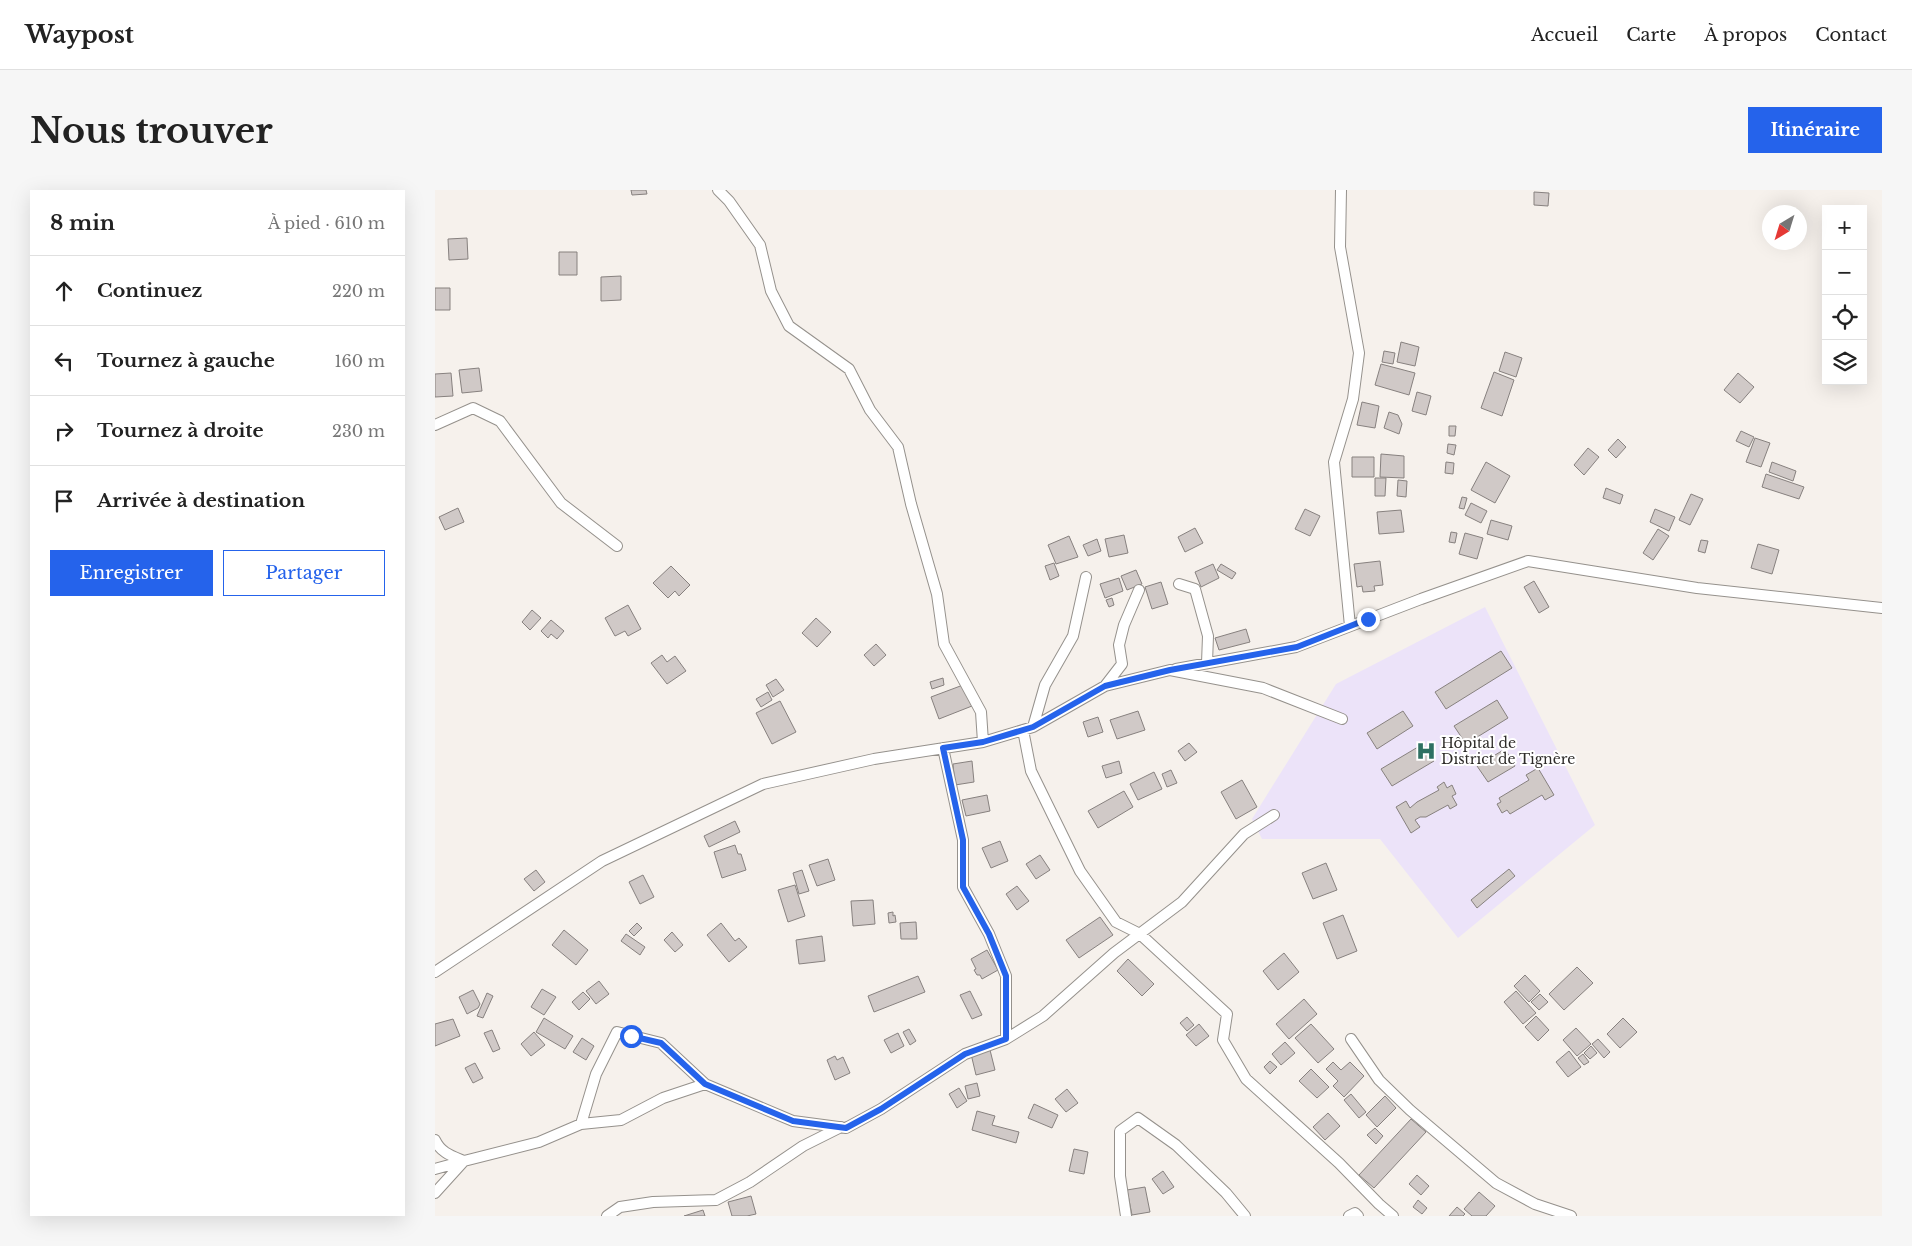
<!DOCTYPE html>
<html lang="fr">
<head>
<meta charset="utf-8">
<style>
	body { margin:0; font-family:"Libre Baskerville",serif; background:#f6f6f6; color:#222 }
	.controls { position:absolute; right:15px; top:15px; display:grid; overflow:hidden; border-radius:0px; box-shadow:0 5px 20px #0002 }
	.controls button { width:45px; height:45px; display:grid; place-items:center; padding:0; border:0; border-bottom:1px solid #e0e0e0; background:#fff; color:#222; font:25px sans-serif }
	.compass { position:absolute; left:1327px; top:15px; width:45px; height:45px; border-radius:50%; background:#fff; box-shadow:0 5px 20px #0002; rotate:218deg }
	.stop { position:absolute; width:15px; height:15px; margin:-11px; border:4px solid #2563eb; border-radius:50%; background:#fff }
	.stop.end { background:#2563eb; border-color:#fff; box-shadow:0 1px 5px #0008 }
	.list { margin:0; padding:0; list-style:none }
	h2 { display:flex; justify-content:space-between; align-items:center; height:65px; margin:0; padding:0 20px; font-size:21px }
	h2 small { font-size:16px; font-weight:400; color:#767676 }
	.list li { display:grid; grid-template-columns:32px 1fr auto; gap:15px; align-items:center; box-sizing:border-box; height:70px; padding:0 20px; border-top:1px solid #e0e0e0 }
	.list b { display:block; font-size:19px; white-space:nowrap }
	.list em { font-size:16px; font-style:normal; color:#767676 }
	.actions { display:flex; gap:10px; padding:15px 20px }
	.actions a { flex:1; padding:11px 0; border:1px solid #2563eb; border-radius:0px; text-align:center; font-size:18px; color:#2563eb }
	.actions .main { background:#2563eb; color:#fff }
	.icon { flex:none; width:28px; height:28px; fill:none; stroke:currentColor; stroke-width:2; stroke-linecap:round; stroke-linejoin:round }
	.map { position:relative; flex:none; width:1447px; height:1026px; overflow:hidden; border-radius:0px }
	header { display:flex; align-items:center; gap:30px; box-sizing:border-box; height:70px; padding:0 25px; background:#fff; border-bottom:1px solid #e0e0e0 }
	header strong { font-size:24px }
	nav { display:flex; gap:28px; margin-inline-start:auto; font-size:18px }
	.intro { display:flex; align-items:center; justify-content:space-between; box-sizing:border-box; height:120px; padding:0 30px }
	h1 { margin:0; font-size:35px }
	.button { padding:12px 22px; border-radius:0px; background:#2563eb; color:#fff; font-size:18px; font-weight:700 }
	main { display:flex; gap:30px; padding:0 30px }
	aside { flex:1; background:#fff; border-radius:0px; box-shadow:0 5px 20px #0002 }
	.map>svg:first-child { display:block }
</style>
</head>
<body>
<header>
<strong>Waypost</strong>
<nav><a>Accueil</a><a>Carte</a><a>À propos</a><a>Contact</a></nav>
</header>
<div class="intro"><h1>Nous trouver</h1><a class="button">Itinéraire</a></div>
<main>
<aside>
<h2>8 min<small>À pied · 610 m</small></h2>
<ul class="list">
<li><svg class="icon" aria-label="ahead" viewBox="0 0 24 24"><path d="M12 20V5M6 11l6-6 6 6"/></svg><div><b>Continuez</b></div><em>220 m</em></li>
<li><svg class="icon" aria-label="left" viewBox="0 0 24 24"><path d="M17 20v-9H6M10 6l-5 5 5 5"/></svg><div><b>Tournez à gauche</b></div><em>160 m</em></li>
<li><svg class="icon" aria-label="right" viewBox="0 0 24 24"><path d="M7 20v-9h11M14 6l5 5-5 5"/></svg><div><b>Tournez à droite</b></div><em>230 m</em></li>
<li><svg class="icon" aria-label="arrive" viewBox="0 0 24 24"><path d="M6 21V4h12l-3 4 3 4H6"/></svg><div><b>Arrivée à destination</b></div></li>
</ul>
<div class="actions"><a class="main">Enregistrer</a><a>Partager</a></div>
</aside>
<div class="map">
<svg width="1447" height="1026" viewBox="0 0 1447 1026">
	<rect width="100%" height="100%" fill="#f6f1ec"/>
	<path fill="#ece3f9" d="M1050,417L1160,635L1023,748L945,649H827L817,629L901,494Z"/>
	<path fill="#d0c9c7" stroke="#87817f" d="M196,0H211L212,4L197,5Z
		M1099,2L1114,3L1113,16L1099,15Z
		M32,48L33,69L14,70L13,49Z
		M124,62H142V85H124Z
		M186,86V110L166,111V87Z
		M0,98H15V120H0Z
		M966,152L984,157L980,176L962,172Z
		M949,161L960,163L958,174L947,172Z
		M1070,162L1087,168L1081,187L1064,181Z
		M946,174L980,183L974,205L940,195Z
		M44,178L47,201L27,203L24,180Z
		M1059,182L1079,190L1067,226L1046,218Z
		M16,183L18,206L0,207V184Z
		M1303,183L1319,197L1305,213L1289,200Z
		M982,202L996,206L991,225L977,221Z
		M927,212L944,216L940,238L922,235Z
		M954,222L963,225L967,234L964,244L949,238Z
		M1014,236H1021L1020,246H1014Z
		M1306,241L1319,247L1314,257L1301,251Z
		M1320,248L1335,253L1326,277L1311,272Z
		M1183,249L1191,257L1181,268L1173,260Z
		M1013,254L1021,255L1019,265L1012,263Z
		M1153,258L1164,267L1149,285L1139,275Z
		M946,264L969,266V288L945,287Z
		M917,267H939V287H917Z
		M1011,272L1019,273L1018,284L1010,283Z
		M1051,272L1075,286L1060,313L1036,300Z
		M1337,272L1361,281L1358,291L1334,282Z
		M1331,284L1369,297L1364,309L1327,297Z
		M940,288H951L950,306H940Z
		M963,290L972,291L971,307L962,306Z
		M1171,298L1188,305L1185,314L1168,308Z
		M1256,304L1268,309L1255,335L1244,330Z
		M1027,307L1032,308L1029,319L1024,318Z
		M1036,313L1052,321L1046,333L1030,325Z
		M23,318L29,332L10,340L4,327Z
		M870,319L885,326L875,346L860,339Z
		M1220,319L1240,327L1234,341L1215,332Z
		M966,320L969,342L944,344L942,322Z
		M1056,330L1077,336L1073,350L1052,344Z
		M760,338L768,353L750,362L743,347Z
		M1223,339L1234,346L1218,370L1208,363Z
		M1016,342L1022,343L1020,353L1014,352Z
		M1030,343L1048,348L1042,369L1024,364Z
		M689,345L693,363L674,367L670,349Z
		M634,346L643,367L621,374L613,355Z
		M662,349L666,361L653,366L648,355Z
		M1266,350L1273,351L1270,363L1263,361Z
		M1323,354L1344,360L1337,384L1316,378Z
		M945,371L948,395L939,396L940,401L928,402L927,396L922,397L919,374Z
		M619,373L624,386L615,390L610,376Z
		M778,374L784,388L766,397L760,382Z
		M786,374L801,383L797,389L782,380Z
		M236,376L255,395L244,406L240,401L233,408L218,393Z
		M701,380L707,394L692,400L686,386Z
		M684,388L688,401L670,408L665,394Z
		M1099,391L1114,417L1104,423L1089,397Z
		M726,392L733,414L717,419L710,397Z
		M677,408L679,415L674,417L671,410Z
		M193,415L206,439L193,446L190,441L180,446L170,428Z
		M97,420L106,428L95,440L87,432Z
		M381,428L396,442L382,457L367,443Z
		M116,430L129,441L122,449L116,444L113,448L106,441Z
		M811,439L815,452L784,460L780,448Z
		M441,454L451,465L439,476L429,465Z
		M1066,461L1077,478L1011,519L1000,502Z
		M227,465L232,472L240,466L251,481L232,494L216,473Z
		M508,488L509,495L497,499L495,492Z
		M341,489L349,500L338,507L331,495Z
		M528,495L537,516L504,529L496,507Z
		M333,502L337,510L326,517L321,509Z
		M1062,510L1073,528L1031,554L1019,536Z
		M345,511L361,542L337,554L321,523Z
		M703,521L710,540L682,549L675,530Z
		M968,521L978,536L942,559L932,543Z
		M663,527L668,542L653,547L648,532Z
		M754,553L762,562L750,571L743,561Z
		M988,554L999,571L957,596L946,579Z
		M1070,559L1080,576L1053,592L1042,576Z
		M537,571L539,592L520,595L518,574Z
		M684,571L687,583L671,588L667,576Z
		M1103,578L1119,605L1110,610L1107,605L1075,624L1072,620L1067,623L1062,614L1066,612L1064,608L1094,590L1091,585Z
		M736,580L742,593L732,597L727,584Z
		M719,582L727,599L703,610L695,594Z
		M807,590L822,617L801,629L786,602Z
		M1009,592L1012,598L1017,595L1021,604L1017,606L1022,615L1015,619L1013,615L991,627H985L980,630L985,637L976,643L961,617L971,611L975,618L982,612L1004,600L1002,597Z
		M689,601L698,617L663,638L653,621Z
		M552,605L555,621L531,626L527,610Z
		M300,631L305,642L274,657L269,646Z
		M565,651L573,671L556,678L547,658Z
		M300,655L303,664H306L311,680L287,688L279,662Z
		M605,665L615,680L601,689L591,674Z
		M393,669L400,690L382,696L374,675Z
		M891,673L902,700L878,709L867,683Z
		M1074,679L1080,686L1042,718L1036,710Z
		M101,680L110,692L99,701L89,689Z
		M367,680L374,701L364,704L358,683Z
		M208,685L219,707L205,714L194,692Z
		M360,695L370,726L353,732L343,700Z
		M582,696L594,711L582,720L571,704Z
		M438,710L440,734L418,736L416,711Z
		M458,722V726L460,725L461,732L454,733L453,723Z
		M908,725L922,761L902,769L888,733Z
		M665,727L678,745L644,768L631,750Z
		M481,732L482,749H466L465,733Z
		M202,733L207,738L199,746L194,741Z
		M286,733L300,751L304,748L312,757L294,772L272,745Z
		M129,740L153,760L141,775L117,755Z
		M237,742L248,755L240,762L229,750Z
		M191,744L210,757L205,765L186,751Z
		M387,746L390,771L364,774L361,750Z
		M552,760L563,780L547,789L545,785H542L539,780L541,779L536,769Z
		M849,763L864,782L843,800L828,781Z
		M693,769L719,794L707,806L682,781Z
		M1142,777L1158,793L1129,820L1114,804Z
		M1090,785L1105,801L1094,812L1079,796Z
		M483,786L490,802L439,822L433,806Z
		M164,791L174,804L161,814L151,801Z
		M107,799L121,807L109,825L96,817Z
		M38,800L45,814L43,818L32,824L24,807Z
		M535,801L547,825L537,829L525,805Z
		M1081,801L1101,823L1088,834L1069,812Z
		M148,802L155,809L144,820L137,812Z
		M52,803L58,806L48,828L42,826Z
		M1105,804L1113,812L1104,820L1096,812Z
		M869,809L882,824L854,849L841,834Z
		M1101,826L1114,840L1103,851L1090,837Z
		M752,827L759,835L752,841L745,833Z
		M109,828L138,846L130,859L101,842Z
		M1188,828L1202,842L1185,858L1172,844Z
		M18,829L25,846L0,856V834Z
		M764,834L774,846L761,856L751,845Z
		M876,834L899,859L883,873L860,848Z
		M1141,838L1156,854L1142,866L1128,850Z
		M474,839L481,851L475,855L468,842Z
		M57,840L65,859L58,862L49,843Z
		M99,842L110,855L96,866L86,854Z
		M463,843L469,856L456,863L449,850Z
		M147,848L159,856L151,870L138,862Z
		M1163,849L1175,862L1169,868L1157,854Z
		M850,852L860,863L846,875L837,864Z
		M1156,856L1162,863L1155,869L1149,863Z
		M555,860L560,880L541,885L536,864Z
		M1134,861L1146,877L1133,887L1121,872Z
		M1148,864L1154,872L1149,875L1143,868Z
		M400,866L402,870L408,867L415,883L400,890L392,870Z
		M835,871L842,877L835,884L829,877Z
		M898,872L906,880L915,872L929,886L909,907L898,896L903,891L891,879Z
		M40,873L48,888L38,893L30,878Z
		M876,879L894,897L882,908L864,891Z
		M542,893L545,906L533,909L530,896Z
		M524,898L532,911L522,918L514,904Z
		M632,899L643,913L631,922L620,909Z
		M916,904L931,922L924,928L909,910Z
		M950,906L961,918L942,937L931,925Z
		M599,914L623,925L617,938L593,928Z
		M542,921L560,926L557,935L584,942L581,953L537,940Z
		M893,923L905,936L890,950L878,937Z
		M976,929L991,942L939,998L924,985Z
		M940,938L948,946L941,954L932,945Z
		M639,959L653,962L649,984L634,981Z
		M728,981L739,997L728,1004L717,989Z
		M982,985L994,996L986,1005L974,994Z
		M710,997L715,1022L697,1025L692,1000Z
		M1044,1002L1060,1016L1051,1026H1037L1029,1019Z
		M316,1006L321,1024L312,1026H297L293,1012Z
		M983,1010L992,1018L987,1024L978,1017Z
		M1022,1017L1030,1024L1028,1026H1014Z
		M268,1020L270,1026H249Z"/>
	<g fill="none" stroke-linecap="round" stroke-linejoin="round">
		<defs>
			<path id="street" d="M283,0L294,11L325,55L336,101L354,136L414,179L435,220L463,257L476,314L502,404L509,454L546,522L548,552
				M906,0L905,57L924,163L918,209L899,272L915,436
				M0,235L38,218L65,231L126,313L182,356
				M744,394L760,399L773,446L772,473
				M741,479L861,457L986,409L1093,371L1262,398L1447,418
				M670,496L687,474L684,455L689,435L704,400
				M598,537L610,495L638,446L651,387
				M588,540L596,581L645,681L681,732L705,744L792,824L788,850L811,889L904,973L944,1014L958,1026
				M508,558L528,650V697L554,744L571,786V849
				M0,782L167,671L328,594L439,569L548,552L598,537L670,496L735,480L828,498L907,529
				M916,849L944,890L975,920L1061,993L1100,1014L1136,1026
				M146,934L161,884L182,842L226,853L270,894
				M0,950C6,963 17,966 29,971L0,979
				M0,1003L29,971L104,952L146,934L186,930L228,908L270,894L358,931L411,938L446,919L530,864L571,849L608,826L679,763L747,712L809,644L839,625
				M172,1026L185,1017L218,1012L281,1010L315,992L368,956L406,937
				M691,1026L685,986V941L703,928L741,955L791,1003L810,1026
				M914,1026L920,1023L923,1026"/>
		</defs>
		<use href="#street" stroke="#95918c" stroke-width="12"/>
		<use href="#street" stroke="#fff" stroke-width="10"/>
	</g>
	<g fill="none" stroke-linecap="round" stroke-linejoin="round">
		<path stroke="#2563eb" stroke-width="6" d="M196,846L226,853L270,894L358,931L411,938L446,919L530,864L571,849V786L554,744L528,697V650L508,558L548,552L598,537L670,496L735,480L862,457L933,429"/>
	</g>
	<defs>
		<symbol id="hospital-bare" viewBox="-9 -9 18 18"><path d="M-5-5h3v3.5h4V-5h3V5h-3V1.5h-4V5h-3Z" fill="#2e7062" stroke="#fff" stroke-width="2.5" paint-order="stroke"/></symbol>
	</defs>
	<g fill-rule="evenodd">
		<use href="#hospital-bare" x="977" y="547" width="28" height="28"/>
	</g>
	<g text-anchor="middle" dominant-baseline="central" stroke-width="4" stroke-linejoin="round" paint-order="stroke">
		<g font-size="14" fill="#2e2c2a" stroke="#fff" text-anchor="start">
			<text x="1006" y="553">Hôpital de<tspan x="1006" dy="16">District de Tignère</tspan></text>
		</g>
	</g>
</svg>
<div class="controls">
<button>+</button>
<button>−</button>
<button><svg class="icon" aria-label="locate" viewBox="0 0 24 24"><circle cx="12" cy="12" r="6"/><path d="M12 2v4M12 18v4M2 12h4M18 12h4"/></svg></button>
<button><svg class="icon" aria-label="layers" viewBox="0 0 24 24"><path d="M12 4l9 5-9 5-9-5zM3 14l9 5 9-5"/></svg></button>
</div>
<svg class="compass" viewBox="-18 -18 36 36"><path d="M0-13l5 13h-10z" fill="#e53935"/><path d="M0 13l5-13h-10z" fill="#767676"/></svg>
<div class="stop" style="left:196px;top:846px"></div>
<div class="stop end" style="left:933px;top:429px"></div>
</div>
</main>
</body>
</html>
